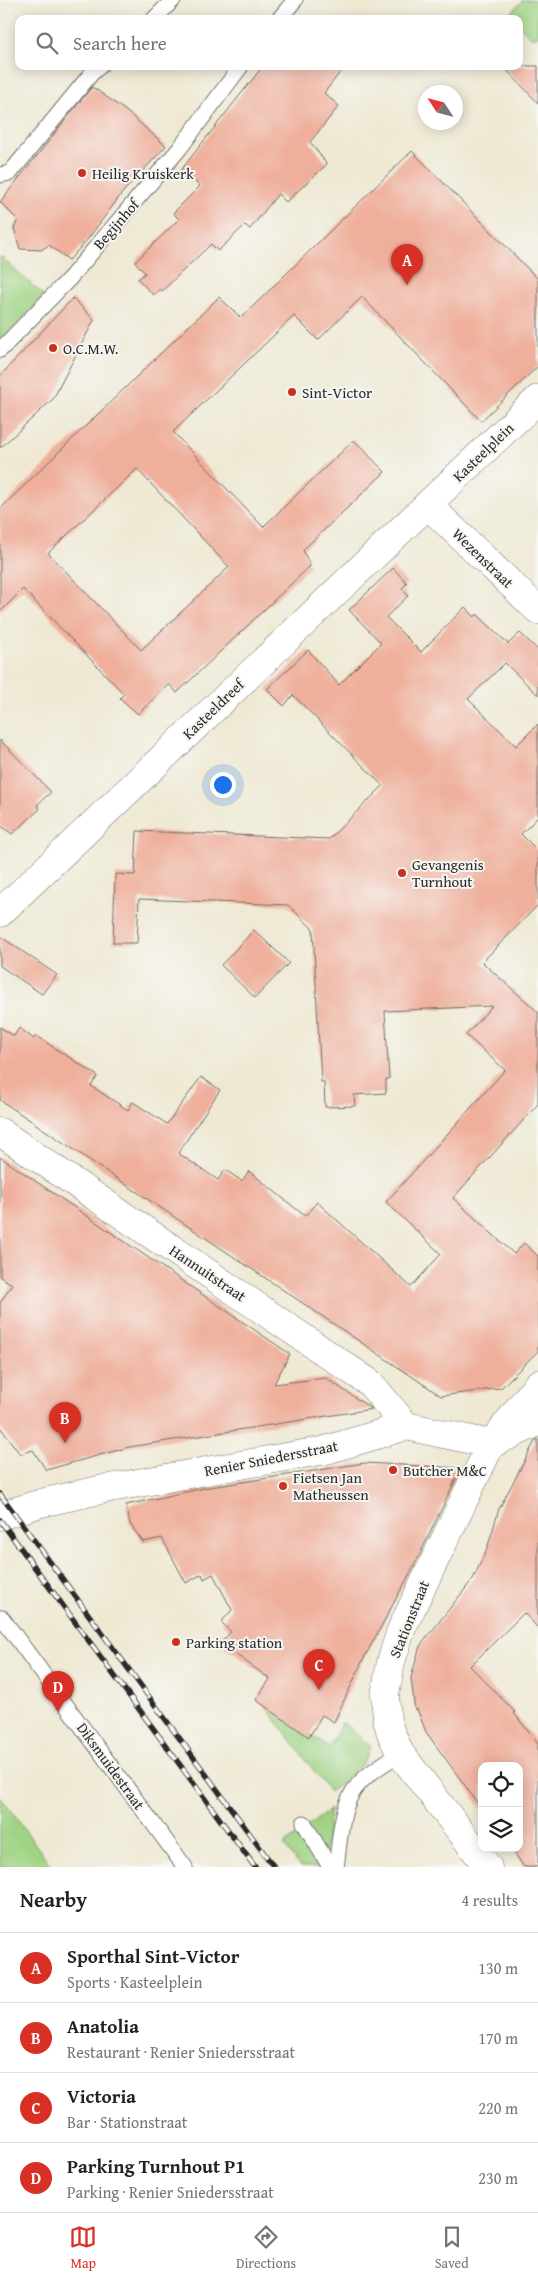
<!DOCTYPE html>
<html lang="en">
<head>
<meta charset="utf-8">
<style>
	body { margin:0; font-family:"Gentium Book Plus",serif; background:#f2f2f2; color:#222 }
	.controls { position:absolute; right:15px; bottom:15px; display:grid; overflow:hidden; border-radius:10px; box-shadow:0 2px 12px #0003 }
	.controls button { width:45px; height:45px; display:grid; place-items:center; padding:0; border:0; border-bottom:1px solid #e0e0e0; background:#fff; color:#222; font:25px sans-serif }
	.compass { position:absolute; left:418px; top:85px; width:45px; height:45px; border-radius:50%; background:#fff; box-shadow:0 2px 12px #0003; rotate:306deg }
	.you { position:absolute; left:222px; top:784px; width:18px; height:18px; margin:-12px; border:4px solid #fff; border-radius:50%; background:#1a73e8; box-shadow:0 0 0 8px #1a73e833 }
	.badge { display:grid; place-items:center; width:32px; height:32px; border-radius:50%; background:#d93025; color:#fff; font-size:16px; font-weight:700 }
	.pin { position:absolute; translate:-50% -41px; filter:drop-shadow(0 1px 2px #0008) }
	.pin::after { content:''; position:absolute; top:26px; width:18px; height:15px; background:inherit; clip-path:polygon(0 0,100% 0,50% 100%) }
	.list { margin:0; padding:0; list-style:none }
	h2 { display:flex; justify-content:space-between; align-items:center; height:65px; margin:0; padding:0 20px; font-size:21px }
	h2 small { font-size:16px; font-weight:400; color:#767676 }
	.list li { display:grid; grid-template-columns:32px 1fr auto; gap:15px; align-items:center; box-sizing:border-box; height:70px; padding:0 20px; border-top:1px solid #e0e0e0 }
	.list b { display:block; font-size:19px; white-space:nowrap }
	.list p { margin:0; font-size:16px; white-space:nowrap; color:#767676 }
	.list em { font-size:16px; font-style:normal; color:#767676 }
	.icon { flex:none; width:28px; height:28px; fill:none; stroke:currentColor; stroke-width:2; stroke-linecap:round; stroke-linejoin:round }
	.map { position:relative; flex:none; width:538px; height:1867px; overflow:hidden }
	.search { position:absolute; background:#fff; box-shadow:0 2px 12px #0003; left:15px; right:15px; top:15px; height:55px; display:flex; align-items:center; gap:12px; box-sizing:border-box; padding:0 18px; border-radius:10px; color:#767676; font-size:19px }
	.sheet { height:345px; background:#fff }
	nav { display:flex; justify-content:space-around; align-items:center; box-sizing:border-box; height:70px; border-top:1px solid #e0e0e0; background:#fff; font-size:14px; color:#767676 }
	nav a { display:grid; justify-items:center; gap:2px }
	nav .on { color:#d93025 }
	.map>svg:first-child { display:block }
</style>
</head>
<body>
<div class="map">
<svg width="538" height="1867" viewBox="0 0 538 1867">
	<rect width="100%" height="100%" fill="#f6f6f2"/>
	<filter id="ink" filterUnits="userSpaceOnUse"><feTurbulence type="fractalNoise" baseFrequency=".02" numOctaves="2"/><feDisplacementMap in="SourceGraphic" scale="10" xChannelSelector="R" yChannelSelector="G"/><feConvolveMatrix kernelMatrix="1 2 1 2 8 2 1 2 1" color-interpolation-filters="sRGB"/></filter>
	<filter id="wash" filterUnits="userSpaceOnUse"><feTurbulence type="fractalNoise" baseFrequency=".0096" numOctaves="4" result="noise"/><feDisplacementMap in="SourceGraphic" scale="20" xChannelSelector="R" yChannelSelector="G"/><feGaussianBlur stdDeviation="1.12" result="paint"/><feColorMatrix in="noise" values="0 0 0 0 0 0 0 0 0 0 0 0 0 0 0 0 0 1.4 0 .05"/><feComposite in="paint" operator="in"/></filter>
	<g filter="url(#wash)">
		<rect width="100%" height="100%" fill="#efe9d4"/>
		<path fill="#9fd383" stroke="#657f57" d="M523,0H538V36L532,38L519,26V19H512L509,15Z
			M0,256L44,296L0,342Z
			M266,1707L330,1747L342,1722L371,1746L362,1764L330,1792Z
			M0,1796L52,1867H0Z
			M330,1809L323,1867H300L284,1845Z"/>
		<g id="blocks">
			<path fill="#efaf9b" fill-rule="evenodd" d="M263,66H345L324,93L339,106L310,142L327,164L286,202L278,194L250,229L245,225L218,251L211,244L162,291L160,289L153,295L138,279L145,273L135,262L179,219L173,213L200,186L181,170Z
				M503,66H538V103Z
				M91,88H94L126,111L166,146L123,192L87,240L69,260L49,245L41,250L20,249L14,228L18,220L0,202Z
				M412,151L538,279V366L481,421L362,297L318,340L294,316L173,432L263,527L354,440L385,472L303,550L310,566L177,693L169,684L138,714L120,698L124,694L23,589L0,612V509L219,297L241,318ZM137,469L229,567L141,650L48,553Z
				M73,298L94,320L53,399L0,448V376Z
				M393,568L407,583L402,588L408,596L386,617L421,652L465,607L475,617L477,614L508,644L520,633L538,650V695L505,663L468,699L516,746L538,724V817L521,834L538,851V905L482,962L538,1012V1104L453,1198L514,1254L524,1243L538,1256V1351L501,1388L441,1396L0,1100V1027L14,1036L19,1028L34,1039L36,1036L98,1076L91,1086L128,1110L133,1102L167,1124L201,1077L220,1090L178,1153L218,1180L225,1170L242,1181L249,1171L305,1216L317,1202L411,1287L441,1254L386,1202L505,1070L466,1035L492,1006L385,1011L389,1079H386V1093L354,1095L355,1106L325,1107L324,1082H321L313,929L288,905L139,899L137,943H113L115,874L135,875L137,831L329,839L383,786L293,695L284,706L267,689L308,650L339,685L381,643L349,610Z
				M0,740L51,792L37,805L40,809L12,834L0,825Z
				M254,930L289,963L255,998L221,965Z
				M0,936L57,975L42,994L0,966Z
				M0,1157L290,1354L274,1384L326,1378L372,1409L129,1447L46,1470L33,1450L20,1454L0,1427V1303L12,1284L0,1277Z
				M538,1439V1628L524,1613L470,1666L515,1712L514,1713L538,1744V1867H524L511,1848H519V1766H482V1809L426,1732L417,1709L415,1710L411,1678L420,1646L473,1579L487,1549L499,1509L535,1441Z
				M364,1463L461,1468L418,1558L362,1662L334,1722L322,1715L309,1737L256,1700L270,1679L220,1643L231,1632L221,1622L232,1610L213,1574L204,1579L202,1574L186,1583L162,1538L143,1542L130,1524L126,1505L204,1488Z"/>
		</g>
	</g>
	<g filter="url(#ink)">
		<use href="#blocks" fill-opacity="0" stroke="#706e66" stroke-width="1"/>
		<g fill="none" stroke-linecap="round" stroke-linejoin="round">
			<defs>
				<path id="service" d="M154,19L173,0
					M279,19L295,0
					M0,175L10,173L91,74L100,66
					M0,350L70,278L180,148L241,66
					M0,1618H2L185,1867
					M304,1823L330,1867
					M336,1867C340,1842 340,1806 357,1786C368,1772 386,1763 400,1753"/>
				<path id="minor" d="M428,505L538,610
					M0,913L538,399
					M0,1132L370,1383L406,1426
					M495,1442L538,1422
					M491,1444L538,1384"/>
				<path id="tertiary" d="M0,1516L41,1503L104,1489L326,1450L406,1426L491,1444L401,1630L391,1662L385,1695L387,1720L391,1733L400,1753L488,1867"/>
			</defs>
			<use href="#service" stroke="#706e66" stroke-width="17"/>
			<use href="#minor" stroke="#706e66" stroke-width="29"/>
			<use href="#tertiary" stroke="#706e66" stroke-width="29"/>
			<use href="#service" stroke="#fff" stroke-width="15"/>
			<use href="#minor" stroke="#fff" stroke-width="28"/>
			<use href="#tertiary" stroke="#fff" stroke-width="28"/>
			<defs>
				<path id="rail" d="M0,1494L274,1867
					M0,1520L255,1867"/>
			</defs>
			<use href="#rail" stroke="#2b2b2b" stroke-width="5.5"/>
			<use href="#rail" stroke="#f6f6f2" stroke-width="4" stroke-dasharray="11" stroke-linecap="butt"/>
		</g>
	</g>
	<g fill="#c8321e" stroke="#f6f6f2" stroke-width="2">
		<circle cx="82" cy="173" r="5"/>
		<circle cx="53" cy="348" r="5"/>
		<circle cx="292" cy="392" r="5"/>
		<circle cx="402" cy="873" r="5"/>
		<circle cx="393" cy="1470" r="5"/>
		<circle cx="283" cy="1486" r="5"/>
		<circle cx="176" cy="1642" r="5"/>
	</g>
	<g text-anchor="middle" dominant-baseline="central" stroke-width="4" stroke-linejoin="round" paint-order="stroke">
		<g font-size="15" fill="#2b2b2b" stroke="#f6f6f2" text-anchor="start">
			<text x="92" y="173">Heilig Kruiskerk</text>
			<text x="63" y="348">O.C.M.W.</text>
			<text x="302" y="392">Sint-Victor</text>
			<text x="412" y="864">Gevangenis<tspan x="412" dy="17">Turnhout</tspan></text>
			<text x="403" y="1470">Butcher M&amp;C</text>
			<text x="293" y="1477">Fietsen Jan<tspan x="293" dy="17">Matheussen</tspan></text>
			<text x="186" y="1642">Parking station</text>
		</g>
		<g font-size="15" fill="#2b2b2b" stroke="#f6f6f2">
			<text transform="translate(116 224) rotate(-49)">Begijnhof</text>
			<text transform="translate(483 452) rotate(-44)">Kasteelplein</text>
			<text transform="translate(483 558) rotate(44)">Wezenstraat</text>
			<text transform="translate(213 709) rotate(-44)">Kasteeldreef</text>
			<text transform="translate(208 1273) rotate(34)">Hannuitstraat</text>
			<text transform="translate(271 1458) rotate(-11)">Renier Sniedersstraat</text>
			<text transform="translate(409 1619) rotate(-68)">Stationstraat</text>
			<text transform="translate(111 1766) rotate(54)">Diksmuidestraat</text>
		</g>
	</g>
</svg>
<div class="controls">
<button><svg class="icon" aria-label="locate" viewBox="0 0 24 24"><circle cx="12" cy="12" r="6"/><path d="M12 2v4M12 18v4M2 12h4M18 12h4"/></svg></button>
<button><svg class="icon" aria-label="layers" viewBox="0 0 24 24"><path d="M12 4l9 5-9 5-9-5zM3 14l9 5 9-5"/></svg></button>
</div>
<svg class="compass" viewBox="-18 -18 36 36"><path d="M0-13l5 13h-10z" fill="#e53935"/><path d="M0 13l5-13h-10z" fill="#767676"/></svg>
<div class="you"></div>
<div class="pin badge" style="left:407px;top:285px">A</div>
<div class="pin badge" style="left:65px;top:1443px">B</div>
<div class="pin badge" style="left:319px;top:1690px">C</div>
<div class="pin badge" style="left:58px;top:1712px">D</div>
<div class="search"><svg class="icon" aria-label="search" viewBox="0 0 24 24"><circle cx="10" cy="10" r="6"/><path d="M15 15l6 6"/></svg>Search here</div>
</div>
<section class="sheet">
<h2>Nearby<small>4 results</small></h2>
<ul class="list">
<li><span class="badge">A</span><div><b>Sporthal Sint-Victor</b><p>Sports · Kasteelplein</p></div><em>130 m</em></li>
<li><span class="badge">B</span><div><b>Anatolia</b><p>Restaurant · Renier Sniedersstraat</p></div><em>170 m</em></li>
<li><span class="badge">C</span><div><b>Victoria</b><p>Bar · Stationstraat</p></div><em>220 m</em></li>
<li><span class="badge">D</span><div><b>Parking Turnhout P1</b><p>Parking · Renier Sniedersstraat</p></div><em>230 m</em></li>
</ul>
</section>
<nav>
<a class="on"><svg class="icon" aria-label="map" viewBox="0 0 24 24"><path d="M3 6l6-2 6 2 6-2v14l-6 2-6-2-6 2zM9 4v14M15 6v14"/></svg>Map</a>
<a><svg class="icon" aria-label="directions" viewBox="0 0 24 24"><path d="M12 3l9 9-9 9-9-9zM9 14v-3h6M13 9l2 2-2 2"/></svg>Directions</a>
<a><svg class="icon" aria-label="saved" viewBox="0 0 24 24"><path d="M7 4h10v16l-5-4-5 4z"/></svg>Saved</a>
</nav>
</body>
</html>
